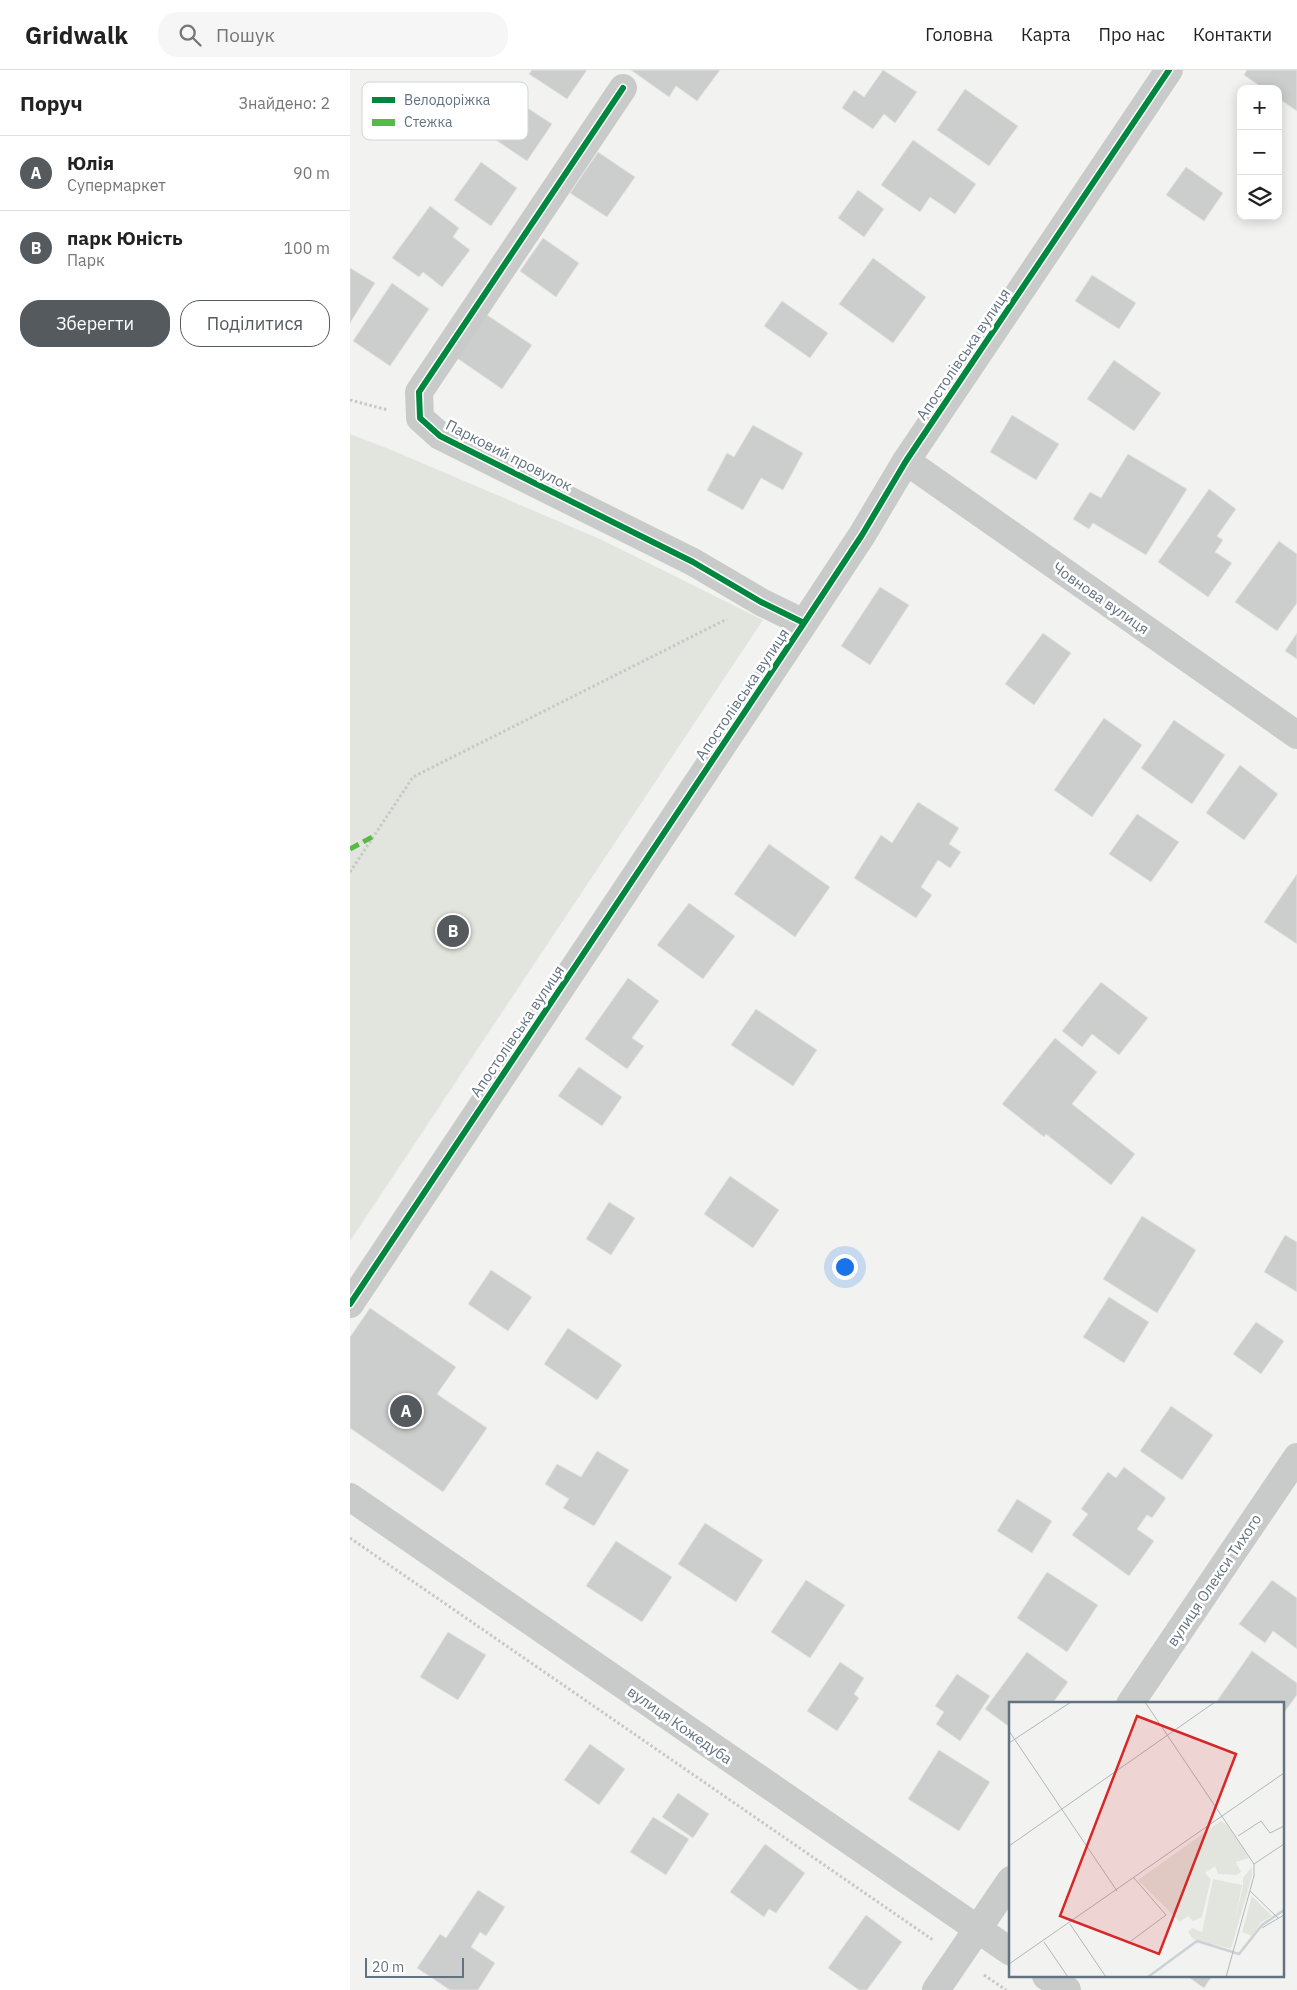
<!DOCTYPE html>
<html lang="uk">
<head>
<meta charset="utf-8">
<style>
	body { margin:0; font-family:"IBM Plex Sans",sans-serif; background:#f6f6f6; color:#222 }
	.controls { position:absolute; right:15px; top:15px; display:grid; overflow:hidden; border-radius:10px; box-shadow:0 2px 12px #0003 }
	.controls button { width:45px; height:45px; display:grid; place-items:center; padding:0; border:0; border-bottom:1px solid #e0e0e0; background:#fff; color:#222; font:25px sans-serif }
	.scale { position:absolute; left:15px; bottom:12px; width:99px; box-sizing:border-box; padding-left:5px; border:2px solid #627280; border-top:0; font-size:14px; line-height:18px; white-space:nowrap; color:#627280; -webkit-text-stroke:4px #fff; paint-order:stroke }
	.you { position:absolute; left:494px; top:1196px; width:18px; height:18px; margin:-12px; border:4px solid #fff; border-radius:50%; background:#1a73e8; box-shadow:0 0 0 8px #1a73e833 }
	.badge { display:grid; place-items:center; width:32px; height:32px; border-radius:50%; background:#555a5e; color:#fff; font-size:16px; font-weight:700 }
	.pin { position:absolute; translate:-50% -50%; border:2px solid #fff; box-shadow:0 1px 5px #0006 }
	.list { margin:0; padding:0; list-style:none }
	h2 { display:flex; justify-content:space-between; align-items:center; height:65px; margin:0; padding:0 20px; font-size:21px }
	h2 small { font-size:16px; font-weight:400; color:#767676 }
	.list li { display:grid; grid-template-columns:32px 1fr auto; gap:15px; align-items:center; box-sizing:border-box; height:75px; padding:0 20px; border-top:1px solid #e0e0e0 }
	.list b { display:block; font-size:19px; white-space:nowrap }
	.list p { margin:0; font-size:16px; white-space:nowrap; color:#767676 }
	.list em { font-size:16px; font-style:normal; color:#767676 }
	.actions { display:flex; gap:10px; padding:15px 20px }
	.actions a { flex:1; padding:11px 0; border:1px solid #555a5e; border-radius:20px; text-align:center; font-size:18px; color:#555a5e }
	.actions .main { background:#555a5e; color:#fff }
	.icon { flex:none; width:28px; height:28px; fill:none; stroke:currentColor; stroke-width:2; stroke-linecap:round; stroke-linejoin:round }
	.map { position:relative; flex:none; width:947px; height:1920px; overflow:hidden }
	header { display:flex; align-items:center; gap:30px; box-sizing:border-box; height:70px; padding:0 25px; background:#fff; border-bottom:1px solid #e0e0e0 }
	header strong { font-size:24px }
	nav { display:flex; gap:28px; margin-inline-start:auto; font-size:18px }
	.search { width:350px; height:45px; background:#f6f6f6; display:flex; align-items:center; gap:12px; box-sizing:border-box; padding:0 18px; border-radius:20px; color:#767676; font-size:19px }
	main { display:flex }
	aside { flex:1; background:#fff }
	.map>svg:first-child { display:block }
</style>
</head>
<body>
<header>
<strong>Gridwalk</strong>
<div class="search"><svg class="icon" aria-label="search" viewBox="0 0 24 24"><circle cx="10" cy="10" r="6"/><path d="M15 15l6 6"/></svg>Пошук</div>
<nav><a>Головна</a><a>Карта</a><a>Про нас</a><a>Контакти</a></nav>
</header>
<main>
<aside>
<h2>Поруч<small>Знайдено: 2</small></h2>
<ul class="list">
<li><span class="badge">A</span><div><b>Юлія</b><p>Супермаркет</p></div><em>90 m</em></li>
<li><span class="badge">B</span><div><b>парк Юність</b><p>Парк</p></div><em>100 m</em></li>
</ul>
<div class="actions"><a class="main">Зберегти</a><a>Поділитися</a></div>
</aside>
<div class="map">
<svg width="947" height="1920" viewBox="0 0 947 1920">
	<rect width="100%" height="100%" fill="#f2f3f0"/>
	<path fill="#e2e5de" d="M0,364L39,379L250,469L413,550L0,1171Z"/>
	<path fill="#cccecd" stroke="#e2e2e0" d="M182,0H237L217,29L179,4Z
		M281,0H370L347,31L326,16L319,27Z
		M533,0L567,22L545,53L534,44L523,59L492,38L504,20L514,27Z
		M897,0H947V41L928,28V19H914L894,5Z
		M615,19L668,56L639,96L587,60Z
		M146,31L161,41L167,31L202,54L177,91L143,68L150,57L135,48Z
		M563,70L626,114L605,144L580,127L570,142L531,115Z
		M248,82L285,107L257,147L220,123Z
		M131,92L167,118L141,156L104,130Z
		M836,97L873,123L854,151L816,125Z
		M508,120L534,139L514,167L488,148Z
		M80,136L109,158L103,167L120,180L92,217L73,202L69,207L42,188Z
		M193,168L229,193L206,227L170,201Z
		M523,188L576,227L543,273L489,234Z
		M0,198L25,213L0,253Z
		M742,205L786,233L769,259L725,231Z
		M42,213L79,239L40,296L3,271Z
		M432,231L478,263L460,288L414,256Z
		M134,243L182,275L152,319L104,286Z
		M764,290L811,323L784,361L737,329Z
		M662,345L709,374L686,410L640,382Z
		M403,355L453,383L433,420L411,408L393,440L357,420L377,383L384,387Z
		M778,384L837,419L796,485L743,453L739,459L723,449L740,422L751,428Z
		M859,419L886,439L867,466L873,470L865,482L882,493L858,527L808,492Z
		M929,471L947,484V533L927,561L885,532Z
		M530,517L559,535L520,595L491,576Z
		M693,563L721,583L684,635L655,614Z
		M947,563V589L935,581Z
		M754,648L792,675L742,747L704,720Z
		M824,650L875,685L842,734L791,698Z
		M890,695L928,724L894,770L856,743Z
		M568,732L609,758L599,774L611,782L600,798L588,790L571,817L582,825L566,848L504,808L531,765L542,773Z
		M787,744L829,772L801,812L759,784Z
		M419,774L480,817L445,867L384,824Z
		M947,804V874L914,852Z
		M339,833L385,866L353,909L307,875Z
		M278,908L309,931L282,968L294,976L277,999L235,969Z
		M751,912L798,948L769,985L742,964L732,977L712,961Z
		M406,939L467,980L443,1016L381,975Z
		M705,968L747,1002L722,1034L785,1084L761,1115L696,1064L694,1067L652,1034Z
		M229,997L272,1027L252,1056L208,1026Z
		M380,1106L429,1140L403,1178L354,1144Z
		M259,1132L285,1148L261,1185L236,1169Z
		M792,1146L846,1180L807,1243L753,1209Z
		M935,1165L947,1172V1222L914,1202Z
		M141,1200L182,1227L158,1261L118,1234Z
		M759,1227L799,1252L774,1293L733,1267Z
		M20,1238L106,1297L87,1324L137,1358L93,1422L0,1358V1267Z
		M906,1252L934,1271L911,1304L883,1284Z
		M218,1258L272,1295L247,1330L194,1294Z
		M821,1336L863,1365L832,1410L790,1381Z
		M247,1381L279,1400L244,1456L213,1438L219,1429L195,1414L207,1394L231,1407Z
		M774,1397L816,1428L802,1448L797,1445L787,1459L804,1471L779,1506L722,1465L738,1444L731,1439L758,1402L766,1408Z
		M667,1429L702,1451L682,1483L647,1461Z
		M355,1453L413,1490L386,1532L328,1494Z
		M266,1471L322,1507L292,1552L236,1516Z
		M697,1502L748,1535L717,1582L667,1548Z
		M456,1510L495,1535L460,1588L421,1562Z
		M922,1510L947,1528V1579L923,1561L915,1573L889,1554Z
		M98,1562L136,1585L108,1630L70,1607Z
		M902,1581L947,1613V1625L933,1644V1634H872L867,1631Z
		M677,1582L718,1612L702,1634H661V1658L635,1639Z
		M490,1592L514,1608L504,1624L509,1628L487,1661L457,1641Z
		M607,1604L640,1626L610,1671L586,1654L594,1642L585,1636Z
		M240,1674L275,1699L249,1735L214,1710Z
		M589,1680L640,1712L609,1761L558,1729Z
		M328,1723L359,1744L343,1768L312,1747Z
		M303,1747L339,1769L316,1805L280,1782Z
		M415,1774L455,1803L426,1843L419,1839L414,1847L380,1822Z
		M128,1820L155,1837L136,1866L130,1862L121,1877L145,1893L128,1920H100L67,1898L90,1864L96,1868Z
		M516,1845L552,1872L517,1920H509L478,1898Z
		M837,1906H862L854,1918Z"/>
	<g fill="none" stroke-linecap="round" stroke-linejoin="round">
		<path stroke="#c8c8c8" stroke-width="3" stroke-dasharray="2.5 2.5" stroke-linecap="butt" d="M0,330L38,340
			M0,802L63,707L377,549
			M0,1468L583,1870
			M634,1905L656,1920"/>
		<path stroke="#c9cbcb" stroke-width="28" d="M273,18L69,322L70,348L90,366L343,492L411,532L454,553
			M556,391L947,665
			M0,1234L454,553L512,465L556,391L819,0
			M0,1427L661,1882
			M780,1634L947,1387
			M696,1906L717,1920
			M586,1920L661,1810"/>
		<path stroke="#58b947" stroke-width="5" stroke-dasharray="10 5" stroke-linecap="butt" d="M0,779L24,766"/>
		<defs>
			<path id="cycleway" d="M273,18L69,322L70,348L90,366L343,492L411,532L454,553
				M0,1234L454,553L512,465L556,391L819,0"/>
		</defs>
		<use href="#cycleway" stroke="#fff" stroke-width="9"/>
		<use href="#cycleway" stroke="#00873e" stroke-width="6"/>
	</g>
	<g text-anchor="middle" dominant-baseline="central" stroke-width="5" stroke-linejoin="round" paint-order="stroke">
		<g font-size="15" fill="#627280" stroke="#fff">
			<text transform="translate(613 284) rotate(-56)">Апостолівська вулиця</text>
			<text transform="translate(159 385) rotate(27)">Парковий провулок</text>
			<text transform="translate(751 528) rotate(35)">Човнова вулиця</text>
			<text transform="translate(392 624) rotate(-56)">Апостолівська вулиця</text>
			<text transform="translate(167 961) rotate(-56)">Апостолівська вулиця</text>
			<text transform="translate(864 1510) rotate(-56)">вулиця Олекси Тихого</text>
			<text transform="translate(330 1655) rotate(35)">вулиця Кожедуба</text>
		</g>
	</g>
	<g transform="translate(659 1632)">
		<rect width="275" height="275" fill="#f2f3f0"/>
		<path d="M212,119L219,124L240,156L227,160L232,170L227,173L209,172L206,164L196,171L202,177L193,215L184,219L179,214L171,220L129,178ZM243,165V174L222,247L184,237L179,230L183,226L193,230L204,177L233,183L226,218L234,184V176ZM243,194L263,214L252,220L243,234L233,230Z" fill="#e2e5de"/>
		<path fill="none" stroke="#cbd2d5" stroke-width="2.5" d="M139,275L188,239L230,252L253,223L275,208"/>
		<path fill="none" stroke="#afb7bc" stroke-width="1" d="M136,0L245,162V174L217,275M0,29L108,189M0,41L62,0M229,134L252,119L261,131L275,124M0,144L206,0M245,162L275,142M241,189L269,216M61,222L97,275M253,226L275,213M122,239L157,213L125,176M35,240L59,275M0,262L275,71"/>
		<path fill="#d62828" fill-opacity="0.15" stroke="#d62828" stroke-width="2.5" d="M128,14L227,52L150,252L51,214Z"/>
		<rect width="275" height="275" fill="none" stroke="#627280" stroke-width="2.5"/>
	</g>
	<rect x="12" y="12" width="166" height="58" rx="8" fill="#fff" stroke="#d0d5d9" stroke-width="1"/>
	<rect x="22" y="27" width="23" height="6" fill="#00873e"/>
	<rect x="22" y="49" width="23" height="7" fill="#58b947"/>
	<g font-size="14" fill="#627280">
		<text x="54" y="35">Велодоріжка</text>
		<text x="54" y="57">Стежка</text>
	</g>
</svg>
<div class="controls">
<button>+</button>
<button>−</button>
<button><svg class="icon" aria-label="layers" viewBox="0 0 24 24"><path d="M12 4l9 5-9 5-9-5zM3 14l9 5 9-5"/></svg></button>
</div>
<div class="scale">20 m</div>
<div class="you"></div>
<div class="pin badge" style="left:56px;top:1341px">A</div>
<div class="pin badge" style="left:103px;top:861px">B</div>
</div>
</main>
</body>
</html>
